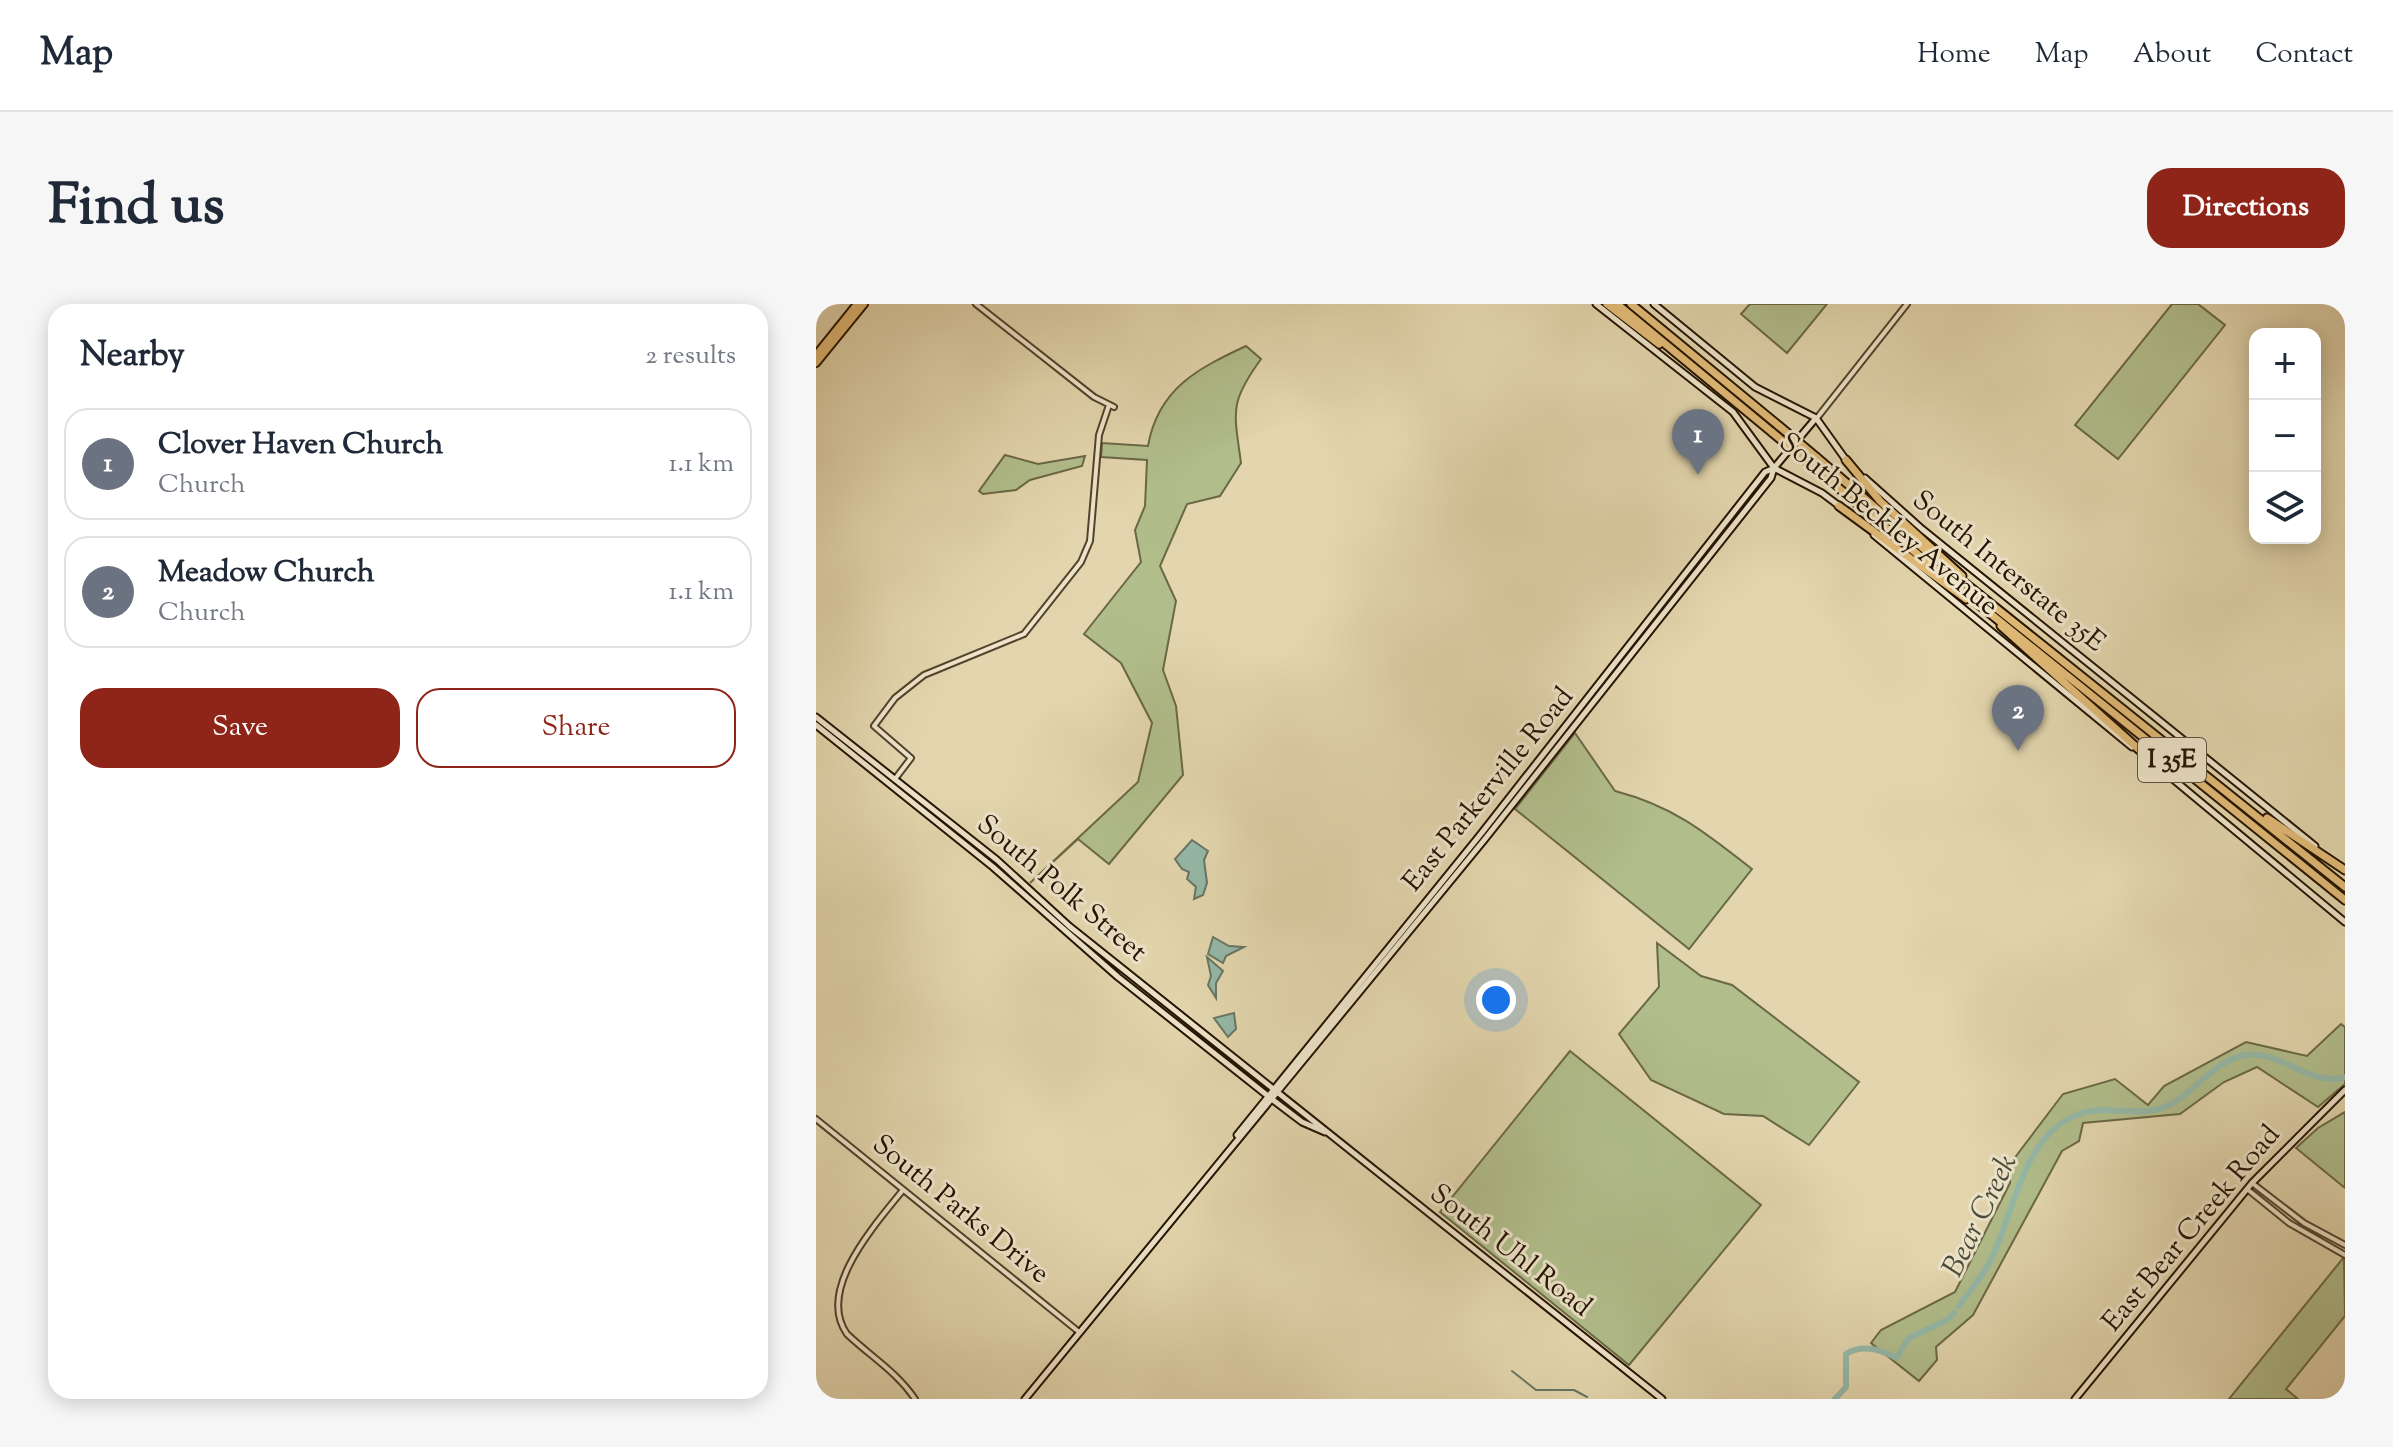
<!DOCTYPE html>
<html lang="en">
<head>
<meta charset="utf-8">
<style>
	body { margin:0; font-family:"Sorts Mill Goudy",serif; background:#f6f6f7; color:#1f2937 }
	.controls { position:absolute; right:24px; top:24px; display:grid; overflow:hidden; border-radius:16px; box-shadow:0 4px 20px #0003 }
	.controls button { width:72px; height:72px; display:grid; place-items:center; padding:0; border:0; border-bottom:2px solid #e0e1e3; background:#fff; color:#1f2937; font:40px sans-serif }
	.you { position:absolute; left:680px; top:696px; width:28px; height:28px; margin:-20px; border:6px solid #fff; border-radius:50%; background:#1a73e8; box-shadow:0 0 0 12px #1a73e833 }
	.badge { display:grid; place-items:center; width:52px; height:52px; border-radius:50%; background:#8f2418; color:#fff; font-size:26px; font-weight:700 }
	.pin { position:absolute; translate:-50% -66px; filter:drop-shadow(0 2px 4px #0008) }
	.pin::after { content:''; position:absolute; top:42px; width:28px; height:24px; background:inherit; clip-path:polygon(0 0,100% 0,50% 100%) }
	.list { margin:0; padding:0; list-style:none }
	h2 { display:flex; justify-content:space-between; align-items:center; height:104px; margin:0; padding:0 32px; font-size:34px }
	h2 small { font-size:26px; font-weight:400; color:#747a83 }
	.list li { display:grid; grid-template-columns:52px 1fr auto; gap:24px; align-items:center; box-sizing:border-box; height:112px; margin:0 16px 16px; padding:0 16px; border:2px solid #e0e1e3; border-radius:24px }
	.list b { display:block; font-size:30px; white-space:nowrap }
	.list p { margin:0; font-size:26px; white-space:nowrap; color:#747a83 }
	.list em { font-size:26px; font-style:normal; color:#747a83 }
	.actions { display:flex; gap:16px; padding:24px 32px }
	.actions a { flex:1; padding:18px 0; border:2px solid #8f2418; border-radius:24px; text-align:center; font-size:28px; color:#8f2418 }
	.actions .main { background:#8f2418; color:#fff }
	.icon { flex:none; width:44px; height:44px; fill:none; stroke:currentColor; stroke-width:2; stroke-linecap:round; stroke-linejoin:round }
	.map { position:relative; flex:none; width:1529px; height:1095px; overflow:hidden; border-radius:24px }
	header { display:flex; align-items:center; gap:48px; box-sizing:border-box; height:112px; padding:0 40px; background:#fff; border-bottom:2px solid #e0e1e3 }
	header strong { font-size:38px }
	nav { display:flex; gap:44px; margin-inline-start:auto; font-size:28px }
	.intro { display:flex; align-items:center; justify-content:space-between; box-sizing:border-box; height:192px; padding:0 48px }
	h1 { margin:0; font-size:56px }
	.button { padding:20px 36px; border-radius:24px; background:#8f2418; color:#fff; font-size:28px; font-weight:700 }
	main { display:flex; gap:48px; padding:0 48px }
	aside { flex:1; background:#fff; border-radius:24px; box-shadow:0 4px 20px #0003 }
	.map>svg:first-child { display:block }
</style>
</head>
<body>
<header>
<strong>Map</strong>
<nav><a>Home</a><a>Map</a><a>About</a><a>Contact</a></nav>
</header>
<div class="intro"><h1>Find us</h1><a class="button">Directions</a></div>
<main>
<aside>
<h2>Nearby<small>2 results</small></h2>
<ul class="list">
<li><span class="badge" style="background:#6b7280">1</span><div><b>Clover Haven Church</b><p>Church</p></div><em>1.1 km</em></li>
<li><span class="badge" style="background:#6b7280">2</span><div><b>Meadow Church</b><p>Church</p></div><em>1.1 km</em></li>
</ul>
<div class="actions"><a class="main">Save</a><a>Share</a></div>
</aside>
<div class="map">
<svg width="1529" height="1095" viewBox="0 0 1529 1095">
	<rect width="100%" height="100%" fill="#e3d6ae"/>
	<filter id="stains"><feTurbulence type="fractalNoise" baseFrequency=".0025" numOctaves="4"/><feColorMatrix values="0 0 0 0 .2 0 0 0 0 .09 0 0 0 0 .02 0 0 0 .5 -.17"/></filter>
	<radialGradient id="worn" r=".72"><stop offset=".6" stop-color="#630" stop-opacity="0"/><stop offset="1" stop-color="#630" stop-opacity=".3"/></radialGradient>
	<path fill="#b1be8c" stroke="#6a6846" stroke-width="2" d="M934,0H1011L971,49L925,10Z
		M1356,0H1382L1409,21L1302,155L1259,121Z
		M430,42L445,55C413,99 418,107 425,159L404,192L371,200L344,262L360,297L347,366L360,402L367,471L293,560L262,535L214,579L322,478L336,419L305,359L268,330L325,258L319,226L329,202L331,156L285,153L286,139L332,142C342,84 383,64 430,42Z
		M189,151L222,160L269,152L266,162L214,176L200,186L167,190L163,187Z
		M759,429L799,487C857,502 889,528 936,565L873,645L699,505Z
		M841,639L885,672L916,681L1043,778L993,841L947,812L908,810L835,776L803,730L843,683Z
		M1525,720L1529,723V780L1502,803L1441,763L1408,778L1364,810L1267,819L1263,837L1246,847L1157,1011L1120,1043L1121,1056L1103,1077L1055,1039L1065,1026L1139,988L1194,879V860L1247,790L1299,775L1332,801L1348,782L1430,738L1491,752Z
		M754,747L945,901L813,1061L624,908Z
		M1529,808V884L1480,844L1502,824Z
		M1528,953L1529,1012L1470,1085L1482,1095H1413Z"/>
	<path fill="#95b9a9" stroke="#677665" stroke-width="2" d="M376,536L392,547L388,556L391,579L387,591L378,595L380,583L371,575L373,568L366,565L359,555Z
		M397,633L413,642L428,643L410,652L407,659L392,650Z
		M391,653L407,667L400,679V694L392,681L395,672Z
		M418,709L420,725L412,733L398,714Z"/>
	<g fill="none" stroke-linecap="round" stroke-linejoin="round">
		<path stroke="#677665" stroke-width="2" d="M696,1067L720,1086H758L771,1093"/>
		<path stroke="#95b9a9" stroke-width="6" d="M1143,1002C1152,989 1163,976 1171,963C1198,917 1204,829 1264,810C1288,801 1317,812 1343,805C1377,795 1395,756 1430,751C1465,746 1495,784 1529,773
			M1019,1095L1030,1083V1050C1046,1040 1064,1045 1080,1054L1093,1034L1131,1016L1138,1009"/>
		<defs>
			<path id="tertiary" d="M160,0L278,93L298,103
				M1001,114L1091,0
				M79,475L95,454L58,422L79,394L108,371L208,330L265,258L274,237L283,131L293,101
				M0,815L263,1028
				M1436,879L1488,919L1529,941
				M1431,885L1473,919L1529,951
				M87,886C58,922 0,986 31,1030C54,1052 81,1068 99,1095"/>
			<path id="secondary" d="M780,0L917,108L958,164L1006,189L1026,204
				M838,0L939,83L1000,114L1030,156
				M1049,174L1106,225L1499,542
				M1058,231L1316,443
				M0,413L181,556L253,622L846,1095
				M0,421L177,563L302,673L457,796L486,818L509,828
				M1346,466L1529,618
				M421,831L664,531L949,168L958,164L1000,114
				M209,1095L669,535L955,174L958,164
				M1259,1095L1436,879L1529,786"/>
			<path id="primary" d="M0,51L41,0
				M0,59L48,0"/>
			<path id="motorway" d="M791,0L843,40
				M801,0L957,129
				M815,0L963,122
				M1000,153L1135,268L1529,583
				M1030,156L1064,197L1146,272
				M994,160L1124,269L1529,596
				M1023,202L1150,295
				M1185,322L1347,467
				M1451,514L1529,566"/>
		</defs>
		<use href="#tertiary" stroke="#53432c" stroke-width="8"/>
		<use href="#secondary" stroke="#231200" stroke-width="9"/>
		<use href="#primary" stroke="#231200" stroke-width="10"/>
		<use href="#motorway" stroke="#231200" stroke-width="11"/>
		<use href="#tertiary" stroke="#ede4ca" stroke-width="4"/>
		<use href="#secondary" stroke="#ede4ca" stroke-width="5"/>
		<use href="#primary" stroke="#e2bb77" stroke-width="6"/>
		<use href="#motorway" stroke="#e2bb77" stroke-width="7"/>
		<defs>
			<path id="motorway-bridge" d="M963,122L1000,153
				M957,129L994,160"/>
		</defs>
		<use href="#motorway-bridge" stroke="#231200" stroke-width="11" stroke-linecap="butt"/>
		<use href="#motorway-bridge" stroke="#e2bb77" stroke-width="7"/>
	</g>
	<g text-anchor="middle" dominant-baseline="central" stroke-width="6" stroke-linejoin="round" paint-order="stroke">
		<rect fill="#ede4ca" stroke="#60513d" stroke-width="2" x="1322" y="434" width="68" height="44" rx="6"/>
		<g font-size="26" font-weight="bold" fill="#231200">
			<text x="1356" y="456">I 35E</text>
		</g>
		<g font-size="28" fill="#231200" stroke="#ede4ca">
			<text transform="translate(1072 221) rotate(39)">South Beckley Avenue</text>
			<text transform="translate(1192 268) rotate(39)">South Interstate 35E</text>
			<text transform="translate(673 486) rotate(-51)">East Parkerville Road</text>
			<text transform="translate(245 585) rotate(40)">South Polk Street</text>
			<text transform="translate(144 906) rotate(39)">South Parks Drive</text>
			<text transform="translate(1376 925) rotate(-50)">East Bear Creek Road</text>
			<text transform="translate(694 947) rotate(38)">South Uhl Road</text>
		</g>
		<g font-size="30" font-style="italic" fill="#4b4c3b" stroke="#ede4ca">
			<text transform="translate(1165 912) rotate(-64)">Bear Creek</text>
		</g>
	</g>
	<rect width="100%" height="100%" filter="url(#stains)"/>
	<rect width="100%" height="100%" fill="url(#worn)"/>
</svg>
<div class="controls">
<button>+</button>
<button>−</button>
<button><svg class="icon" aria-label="layers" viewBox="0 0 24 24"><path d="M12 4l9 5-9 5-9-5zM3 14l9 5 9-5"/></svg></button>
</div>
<div class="you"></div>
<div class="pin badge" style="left:882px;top:171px;background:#6b7280">1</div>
<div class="pin badge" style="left:1202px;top:447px;background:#6b7280">2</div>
</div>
</main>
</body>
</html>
